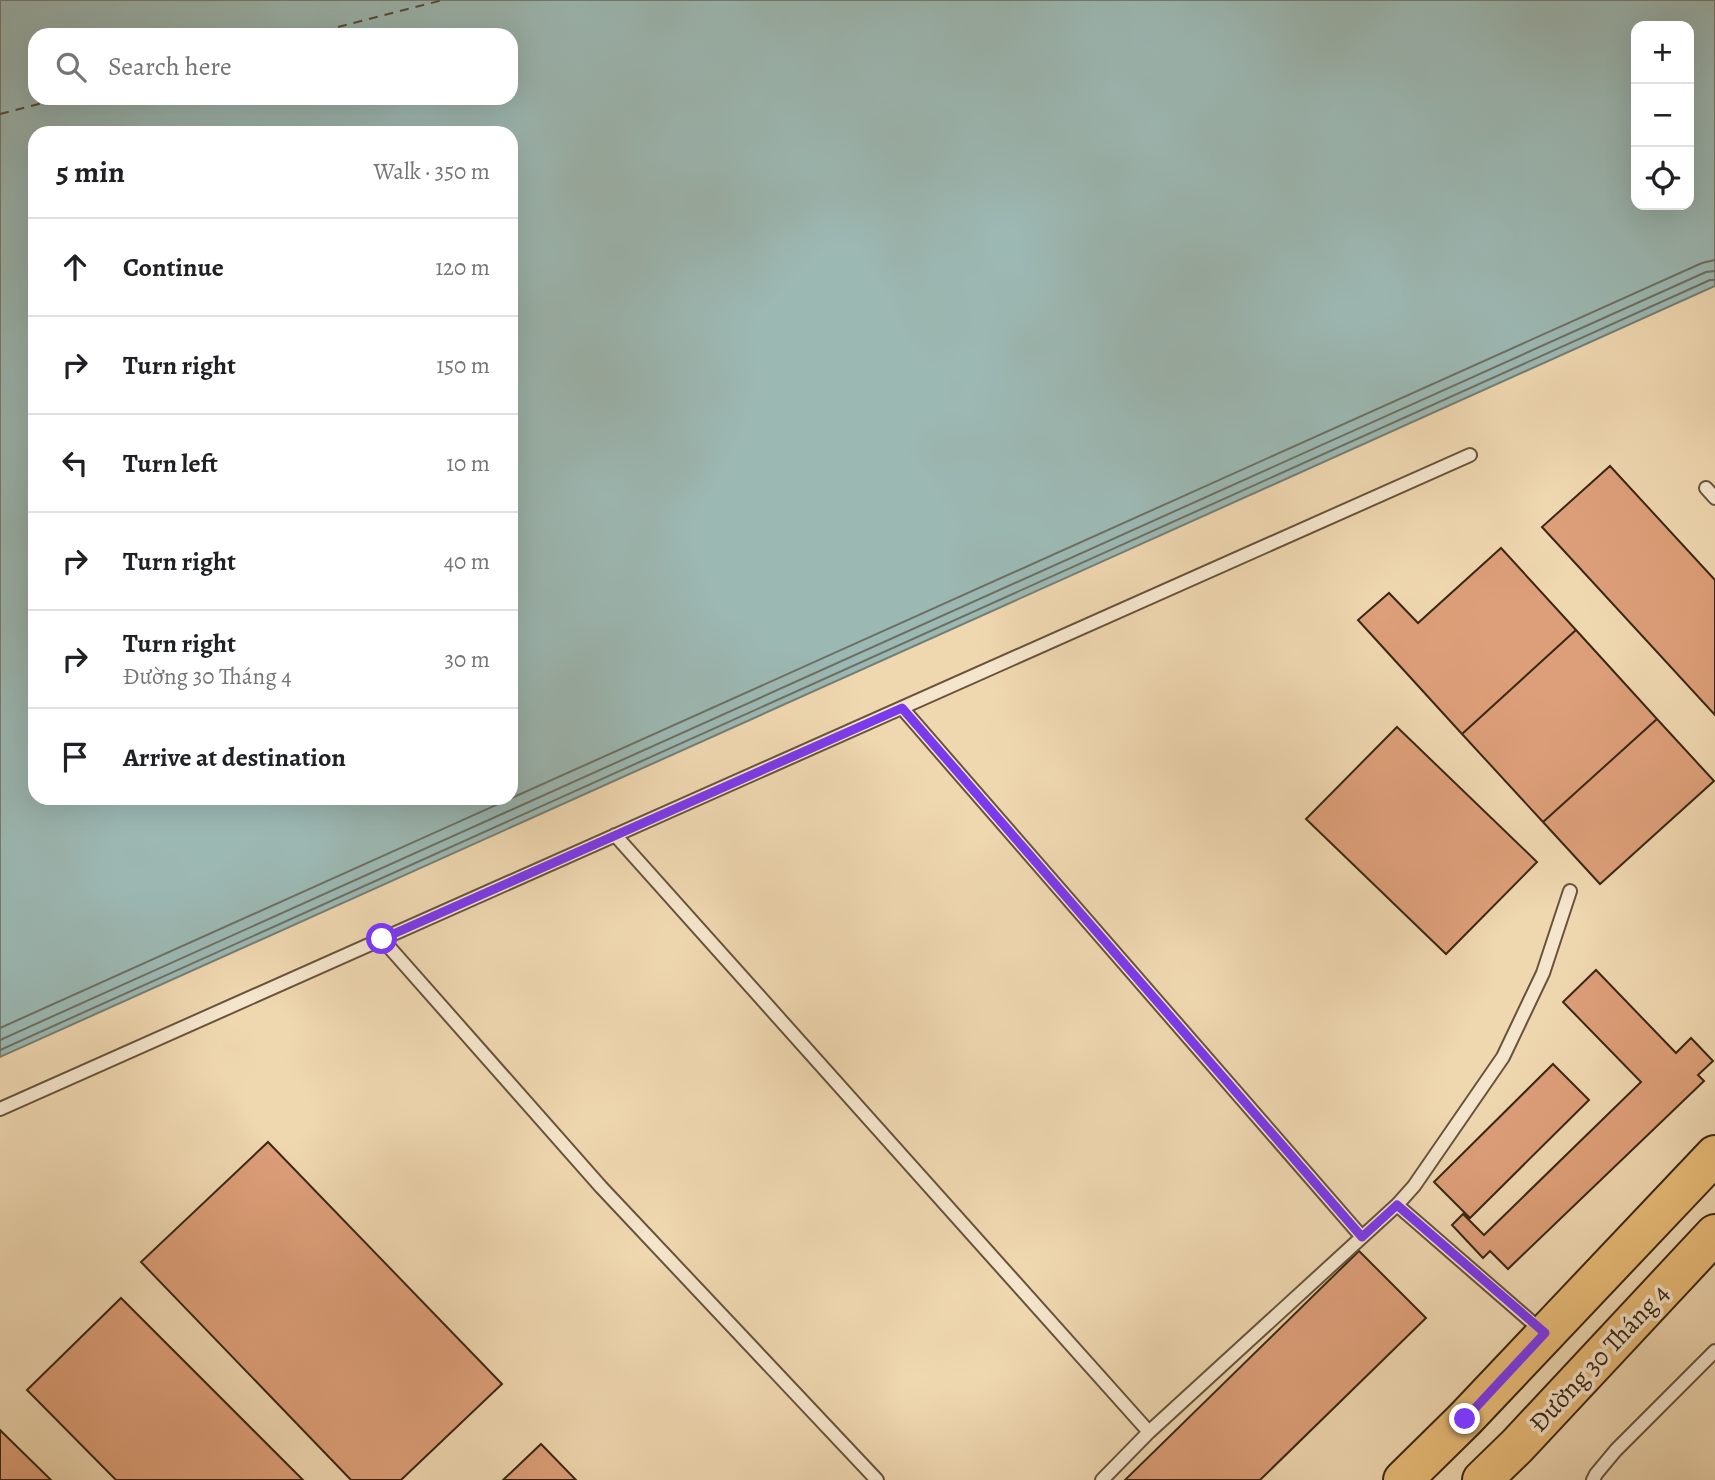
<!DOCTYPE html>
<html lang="en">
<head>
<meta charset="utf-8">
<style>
	body { margin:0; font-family:Alegreya,serif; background:#f6f6f6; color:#202124 }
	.controls { position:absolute; right:21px; top:21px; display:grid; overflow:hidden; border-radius:14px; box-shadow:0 7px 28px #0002 }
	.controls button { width:63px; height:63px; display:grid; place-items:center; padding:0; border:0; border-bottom:2px solid #e0e0e0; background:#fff; color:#202124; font:35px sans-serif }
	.stop { position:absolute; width:21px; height:21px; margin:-16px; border:5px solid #7c3aed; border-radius:50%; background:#fff }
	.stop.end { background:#7c3aed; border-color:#fff; box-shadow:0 2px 7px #0008 }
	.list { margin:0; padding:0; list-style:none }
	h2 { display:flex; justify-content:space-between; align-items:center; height:91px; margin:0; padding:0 28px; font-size:30px }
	h2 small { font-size:23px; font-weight:400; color:#757577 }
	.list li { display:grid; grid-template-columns:46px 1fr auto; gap:21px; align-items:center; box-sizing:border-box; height:98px; padding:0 28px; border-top:2px solid #e0e0e0 }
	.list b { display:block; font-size:26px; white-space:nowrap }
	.list p { margin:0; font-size:23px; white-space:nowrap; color:#757577 }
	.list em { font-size:23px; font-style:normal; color:#757577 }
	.icon { flex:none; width:38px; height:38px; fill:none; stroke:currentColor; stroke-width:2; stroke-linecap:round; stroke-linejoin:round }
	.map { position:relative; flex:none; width:1715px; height:1480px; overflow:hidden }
	.search { position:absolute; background:#fff; box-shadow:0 7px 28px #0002; left:28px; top:28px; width:490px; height:77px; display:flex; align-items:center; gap:18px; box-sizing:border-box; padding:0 24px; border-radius:21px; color:#757577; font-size:26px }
	.panel { position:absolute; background:#fff; box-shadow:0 7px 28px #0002; left:28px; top:126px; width:490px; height:679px; border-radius:21px }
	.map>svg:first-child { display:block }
</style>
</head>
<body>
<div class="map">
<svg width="1715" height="1480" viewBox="0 0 1715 1480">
	<rect width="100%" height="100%" fill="#efd7b0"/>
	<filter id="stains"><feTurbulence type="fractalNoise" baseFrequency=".00286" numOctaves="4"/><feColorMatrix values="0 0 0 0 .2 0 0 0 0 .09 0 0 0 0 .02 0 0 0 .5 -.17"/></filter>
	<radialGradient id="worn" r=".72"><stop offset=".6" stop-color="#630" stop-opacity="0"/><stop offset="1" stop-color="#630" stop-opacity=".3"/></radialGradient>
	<path fill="#9cb8b3" stroke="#757e73" stroke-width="2" fill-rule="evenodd" d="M0,0H1715V286L0,1057ZM1636,26H1689V205H1636ZM35,35H511V98H35ZM35,133H511V798H35Z"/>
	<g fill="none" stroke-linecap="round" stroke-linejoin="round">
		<path stroke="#6c7064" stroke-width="2" d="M0,1028L1702,263L1715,260
			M0,1040L1706,272L1715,271
			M0,1050L1710,280H1715"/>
		<path stroke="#534b3c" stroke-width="2" stroke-dasharray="9 7" stroke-linecap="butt" d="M307,35L443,0
			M0,114L62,98"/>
	</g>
	<path fill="#dd9f79" stroke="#3b2714" stroke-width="2" d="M1610,466L1715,580V715L1542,527Z
		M1501,548L1576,630L1462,734L1358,620L1389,593L1418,623Z
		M1576,630L1657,719L1543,822L1462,734Z
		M1657,719L1714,781L1600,884L1543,822Z
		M1397,727L1537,862L1446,954L1306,819Z
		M1596,970L1676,1053L1691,1038L1713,1061L1698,1075L1704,1081L1508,1269L1490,1251L1483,1258L1452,1225L1463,1214L1484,1235L1641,1082L1563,1002Z
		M1553,1064L1589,1100L1470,1218L1434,1182Z
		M268,1142L502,1384L401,1480H351L141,1262Z
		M1359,1251L1426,1318L1260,1480H1125Z
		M121,1298L303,1480H116L27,1390Z
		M0,1430L51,1480H0Z
		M541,1444L576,1480H503Z"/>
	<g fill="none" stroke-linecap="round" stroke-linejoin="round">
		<defs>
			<path id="service" d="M1706,488L1715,498
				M902,708L1362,1237
				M615,835L1149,1432
				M382,939L601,1187L877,1480
				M0,1109L1470,455
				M1397,1205L1542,1331
				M1102,1480L1149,1432L1397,1205L1414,1186L1503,1057L1543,973L1570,891
				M1593,1480L1596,1474L1616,1450L1715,1351"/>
			<path id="primary" d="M1403,1480L1465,1419L1715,1155
				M1482,1480L1517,1446L1715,1234"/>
		</defs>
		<use href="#service" stroke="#68533b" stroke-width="16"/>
		<use href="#primary" stroke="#3b2714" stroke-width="42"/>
		<use href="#service" stroke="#f5e5cc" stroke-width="12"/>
		<use href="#primary" stroke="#e8bc78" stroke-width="38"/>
	</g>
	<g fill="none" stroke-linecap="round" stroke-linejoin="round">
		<path stroke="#7c3aed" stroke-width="9" d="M382,939L902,708L1362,1237L1397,1205L1545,1333L1465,1419"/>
	</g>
	<g text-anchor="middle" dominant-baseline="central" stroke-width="7" stroke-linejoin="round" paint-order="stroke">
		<g font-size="26" fill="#3b2714" stroke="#f5e5cc">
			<text transform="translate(1599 1358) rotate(-47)">Đường 30 Tháng 4</text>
		</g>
	</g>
	<rect width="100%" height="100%" filter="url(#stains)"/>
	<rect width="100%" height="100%" fill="url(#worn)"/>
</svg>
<div class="controls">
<button>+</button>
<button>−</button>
<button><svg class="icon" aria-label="locate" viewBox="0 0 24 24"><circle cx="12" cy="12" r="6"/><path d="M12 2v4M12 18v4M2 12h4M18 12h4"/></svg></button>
</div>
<div class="stop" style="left:382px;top:939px"></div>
<div class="stop end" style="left:1465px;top:1419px"></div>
<div class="search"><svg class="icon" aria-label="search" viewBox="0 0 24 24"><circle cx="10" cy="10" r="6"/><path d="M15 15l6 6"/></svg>Search here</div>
<section class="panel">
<h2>5 min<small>Walk · 350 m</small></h2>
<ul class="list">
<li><svg class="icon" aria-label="ahead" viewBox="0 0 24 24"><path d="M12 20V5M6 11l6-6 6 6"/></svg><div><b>Continue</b></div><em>120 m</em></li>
<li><svg class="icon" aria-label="right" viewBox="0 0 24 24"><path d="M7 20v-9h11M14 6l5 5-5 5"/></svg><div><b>Turn right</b></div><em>150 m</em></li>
<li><svg class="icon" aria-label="left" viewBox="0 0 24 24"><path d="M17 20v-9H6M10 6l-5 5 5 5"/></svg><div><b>Turn left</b></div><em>10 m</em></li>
<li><svg class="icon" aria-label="right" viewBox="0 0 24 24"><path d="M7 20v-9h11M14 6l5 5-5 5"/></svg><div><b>Turn right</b></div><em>40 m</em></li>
<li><svg class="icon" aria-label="right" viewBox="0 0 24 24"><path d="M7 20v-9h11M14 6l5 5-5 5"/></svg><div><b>Turn right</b><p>Đường 30 Tháng 4</p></div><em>30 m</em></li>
<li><svg class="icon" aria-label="arrive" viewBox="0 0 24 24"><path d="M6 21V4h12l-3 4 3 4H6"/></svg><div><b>Arrive at destination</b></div></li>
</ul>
</section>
</div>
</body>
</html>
